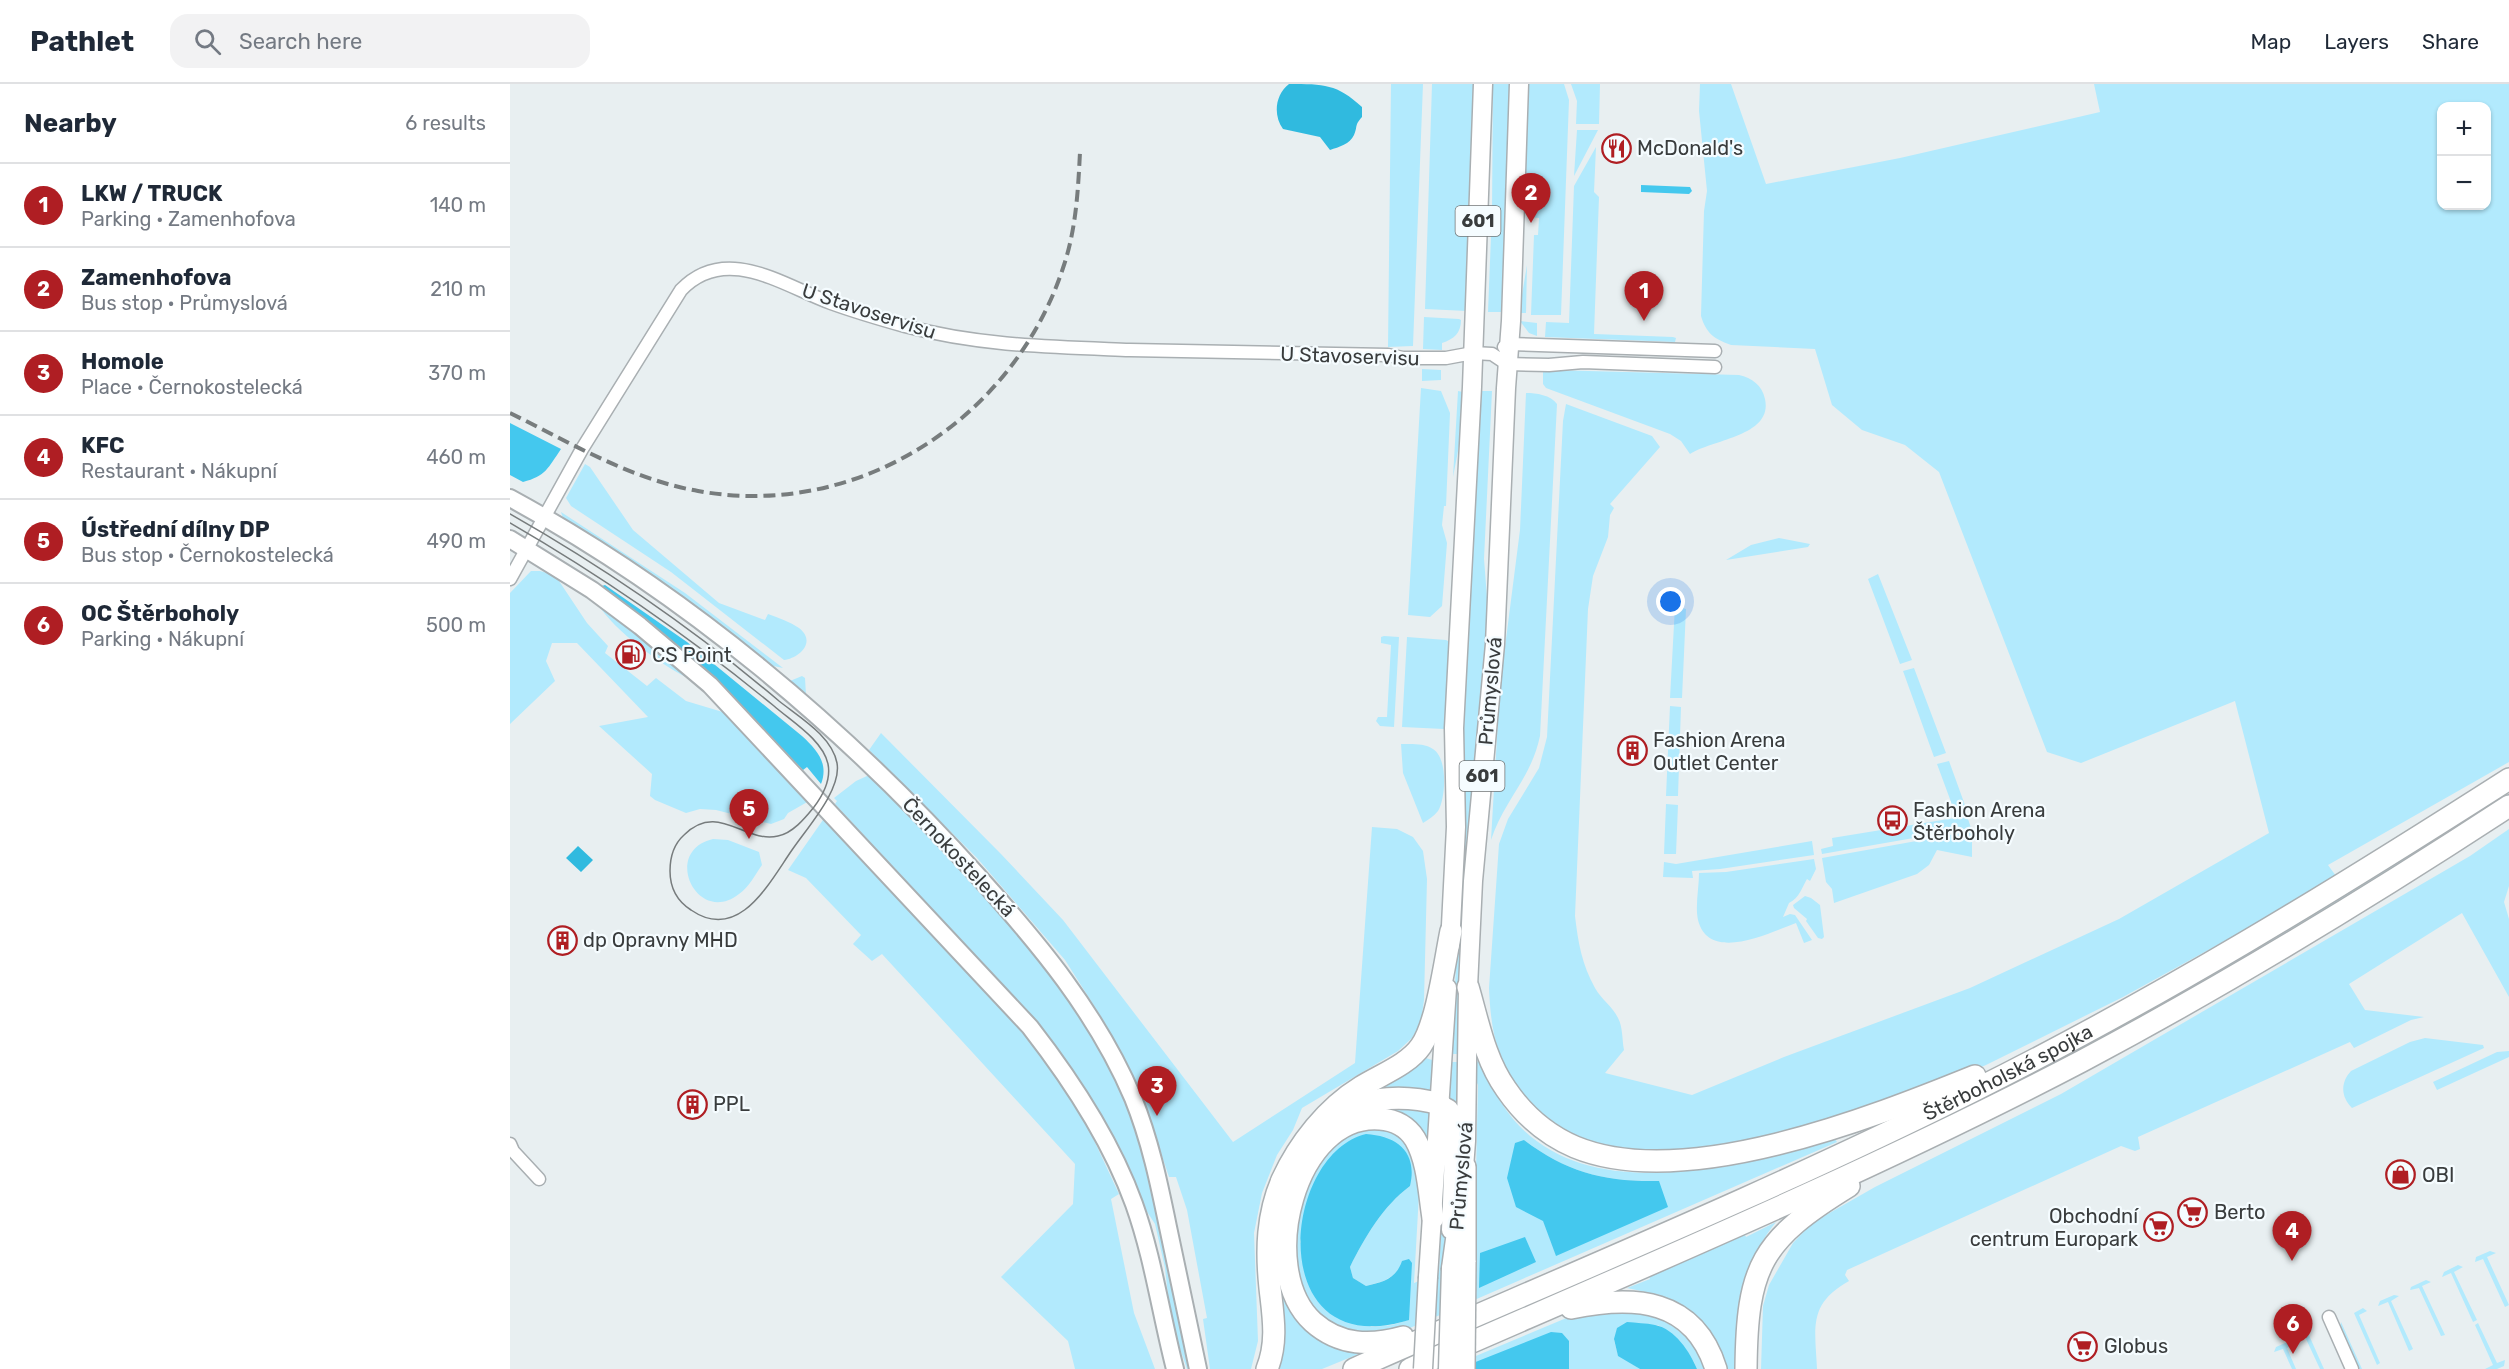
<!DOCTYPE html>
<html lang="en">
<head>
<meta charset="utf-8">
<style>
	body { margin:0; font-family:Rubik,sans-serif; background:#f2f2f3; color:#1f2937 }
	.controls { position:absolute; right:18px; top:18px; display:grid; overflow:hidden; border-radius:12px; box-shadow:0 2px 4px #0004 }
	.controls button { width:54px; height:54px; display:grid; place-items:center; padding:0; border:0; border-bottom:2px solid #e0e1e3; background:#fff; color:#1f2937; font:30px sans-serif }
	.you { position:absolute; left:1161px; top:518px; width:21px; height:21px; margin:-15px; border:4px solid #fff; border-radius:50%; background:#1a73e8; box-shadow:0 0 0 9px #1a73e833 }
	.badge { display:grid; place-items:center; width:39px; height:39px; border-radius:50%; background:#af1e23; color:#fff; font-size:20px; font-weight:700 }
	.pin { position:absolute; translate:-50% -50px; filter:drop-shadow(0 2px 3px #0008) }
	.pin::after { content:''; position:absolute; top:32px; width:21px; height:18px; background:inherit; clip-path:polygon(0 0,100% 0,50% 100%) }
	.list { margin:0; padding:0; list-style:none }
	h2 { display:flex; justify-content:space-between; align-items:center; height:78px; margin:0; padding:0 24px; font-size:26px }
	h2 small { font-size:20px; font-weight:400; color:#747a83 }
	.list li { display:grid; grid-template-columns:39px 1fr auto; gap:18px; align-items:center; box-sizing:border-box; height:84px; padding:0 24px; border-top:2px solid #e0e1e3 }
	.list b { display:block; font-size:22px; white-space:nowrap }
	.list p { margin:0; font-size:20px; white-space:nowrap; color:#747a83 }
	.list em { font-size:20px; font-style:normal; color:#747a83 }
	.icon { flex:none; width:33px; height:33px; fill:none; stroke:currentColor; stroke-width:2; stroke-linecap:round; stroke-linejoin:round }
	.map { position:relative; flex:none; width:1999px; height:1285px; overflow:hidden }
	header { display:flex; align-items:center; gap:36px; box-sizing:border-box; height:84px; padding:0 30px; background:#fff; border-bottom:2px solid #e0e1e3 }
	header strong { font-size:28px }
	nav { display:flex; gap:33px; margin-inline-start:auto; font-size:21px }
	.search { width:420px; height:54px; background:#f2f2f3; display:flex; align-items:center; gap:15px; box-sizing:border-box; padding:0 21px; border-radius:18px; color:#747a83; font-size:22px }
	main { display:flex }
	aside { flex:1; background:#fff }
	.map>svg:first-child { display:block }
</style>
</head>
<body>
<header>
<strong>Pathlet</strong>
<div class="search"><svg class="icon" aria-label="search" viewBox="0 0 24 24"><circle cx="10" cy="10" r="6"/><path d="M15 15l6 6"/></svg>Search here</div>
<nav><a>Map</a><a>Layers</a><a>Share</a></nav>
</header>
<main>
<aside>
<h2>Nearby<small>6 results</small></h2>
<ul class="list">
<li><span class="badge">1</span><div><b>LKW / TRUCK</b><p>Parking · Zamenhofova</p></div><em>140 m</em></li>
<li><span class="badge">2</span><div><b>Zamenhofova</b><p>Bus stop · Průmyslová</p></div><em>210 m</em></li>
<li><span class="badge">3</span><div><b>Homole</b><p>Place · Černokostelecká</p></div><em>370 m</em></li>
<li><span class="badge">4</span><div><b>KFC</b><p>Restaurant · Nákupní</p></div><em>460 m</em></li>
<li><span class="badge">5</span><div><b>Ústřední dílny DP</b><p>Bus stop · Černokostelecká</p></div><em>490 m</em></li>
<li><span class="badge">6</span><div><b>OC Štěrboholy</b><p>Parking · Nákupní</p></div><em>500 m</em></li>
</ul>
</aside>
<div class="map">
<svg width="1999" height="1285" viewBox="0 0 1999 1285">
	<rect width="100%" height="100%" fill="#e8eff1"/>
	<path fill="#b2eafd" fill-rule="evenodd" d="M881,0H913L903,262L878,263Z
		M922,0H966L957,227L915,225Z
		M983,0H1001L994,228H978L982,127Z
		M1017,0H1054L1059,16L1051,231H1021L1024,151H1028L1029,134L1019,133L1014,103Z
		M1061,0H1090L1089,40H1066L1067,17Z
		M1190,0H1221L1256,100L1390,74L1590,28L1584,0H1999V678L1818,781L1826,792L1720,854L1613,913L1476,981L1427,1002L1335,1034L1188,1068L1092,1065L1031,1035L983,973L990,971C982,949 980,927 979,904L989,760L998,735L1029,684L1037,653L1053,337L1056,320L1142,352L1150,363L1100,420L1104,424L1100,431L1098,453L1083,492L1078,525L1065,832C1068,858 1072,881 1085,904C1091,915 1103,923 1108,934C1113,943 1112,956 1114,966L1095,989L1182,1011L1274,973L1460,904L1609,835L1759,749L1725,617L1571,679L1537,668L1429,388L1395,361L1352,346L1322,321L1305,265L1221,261C1204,255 1196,249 1191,232L1194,127L1197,107L1189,27ZM1932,22H1976V122H1932Z
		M1067,46H1088L1064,92Z
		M1086,63L1084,108L1089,113L1084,250L1163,253L1166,254L1165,258L1035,253L1036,238L1059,239L1064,102Z
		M1017,181L1016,229H1009Z
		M914,233L949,235L951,236C951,249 944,255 932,259V266L913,265Z
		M1010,237L1027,239V252L1019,249Z
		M912,285L931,286V296L912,297Z
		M1040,286L1229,291C1242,294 1252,301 1255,315C1263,352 1204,355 1180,370L1171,357L1160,350L1036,304L1033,300V287Z
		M911,304L931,307L940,329L936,422H934L932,441L937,459L932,522L920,533L898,531Z
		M948,307L953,308V341L943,393Z
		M970,307H982L974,475L978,526L961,710L951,887V970H941L954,744L950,668Z
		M1016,309C1026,309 1041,311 1047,320L1030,652C1021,695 994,716 981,756L990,602L1010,446Z
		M75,380L80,383L123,446L209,519L255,536L258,530C269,534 280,538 289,544C307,558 289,574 274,576L161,488L61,422L56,414Z
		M51,428L175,509L273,584L259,581L54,437Z
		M1269,454L1300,460L1298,463L1216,476L1241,461Z
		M21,487H30L45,491L77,539L98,562L95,569L137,602L146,594L176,617L216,629L299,717L278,729L274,735L261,740L206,726L190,725L176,729L145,716L140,712L142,690L89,642L138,633L67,559H42L36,577L45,597L0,640V509Z
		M1368,490L1402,576L1390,580L1358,495Z
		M88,520L182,596C156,585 102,545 88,520Z
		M1165,522L1176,525L1172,614H1160Z
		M874,552L889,553L884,643L870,642L866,637L868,633H877L881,561L871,559V553Z
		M897,553L936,556L940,558L934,645L892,643Z
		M1404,584L1436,669L1424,673L1393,587Z
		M292,592L295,594L296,611L280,597Z
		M1160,622L1171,623L1168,712H1156Z
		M371,649L491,770L553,836L723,1058L845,979L862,743L887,745L903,753L913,767L917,795L914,916L911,938L902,954L888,967L792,1024L783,1046L767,1071L752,1109L744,1149L748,1257L741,1285H700L693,1235L697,1234L677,1126L666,1093H659L640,1036L621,989L595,939L555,876L467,774L359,666Z
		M891,660C902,660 914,659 923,665C938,674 936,714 928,727C924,732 919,735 913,739L893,689Z
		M1439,677L1456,724L1444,726L1427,680Z
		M357,692H362C463,794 572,899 622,1037C651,1116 663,1203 680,1285H677L661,1239L655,1184L645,1140L632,1120L603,1054L577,1008L542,958L516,926L325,720L327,717L324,714L346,697Z
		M1156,720L1168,721L1166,770H1154Z
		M1457,732L1461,744L1312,770L1311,765L1323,762L1322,754Z
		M315,733L518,951L570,1026L609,1110L601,1115L624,1229L645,1285H565L558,1257L491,1193L563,1120L565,1080L372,870L362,877L343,860L351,851L296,794L278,786Z
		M1999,745V802L1994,818L1999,835V913L1952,829L1839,900L1855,926L1914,933L1901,936L1844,964L1840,958L1628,1053L1630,1065L1625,1067L1611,1062L1337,1186L1335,1191L1339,1197C1298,1220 1305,1243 1307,1285H1251L1253,1222L1259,1201L1283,1159L1302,1139L1365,1103L1551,1010L1960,772Z
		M1462,747V773L1427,766L1419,781L1407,790L1324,819L1322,805L1316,798L1312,774Z
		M1933,748L1937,751L1892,782L1643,930L1418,1046L1264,1112Z
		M203,755L218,756L249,768L252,781C245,791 239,803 229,810C187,843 151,767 203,755Z
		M1302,757L1304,771L1210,785L1182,787L1183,794L1153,793L1154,778L1166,780Z
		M1304,775L1306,785L1300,797L1297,795C1291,805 1290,813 1279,819L1273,833L1280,830L1285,831L1302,856L1294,859L1286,839C1261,848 1199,880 1188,836C1185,822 1189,804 1189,789L1216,788Z
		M1295,812L1301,814L1310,821L1314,853L1312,855L1308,854L1296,837L1297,835L1284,824L1283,821Z
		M1915,954L1973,961L1974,964L1842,1024C1831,1013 1830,999 1841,987L1900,958Z
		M1999,967V973L1927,1006L1923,998L1987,968Z
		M913,973L925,977L922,1008L871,1006Z
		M972,977C1024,1136 1205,1089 1325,1055L1327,1058L900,1244L886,1248L844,1250L811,1234L787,1198L783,1150L801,1085L836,1048L871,1042L896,1056L910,1092L904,1199L929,1189L936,1048L941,1051L934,1168L964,1174L968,1001L964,993V978ZM1014,1056C1058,1089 1095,1098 1149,1097L1046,1171L1033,1136ZM803,1102H900C873,1122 855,1153 840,1183L843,1194L856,1202L874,1197L888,1188L898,1236L882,1241L861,1243L790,1158Z
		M940,978H950V1022L947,1023L939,1013Z
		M872,1023L921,1025L920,1056H916Z
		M1214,1135V1136L963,1248V1241Z
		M1266,1138C1229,1184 1227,1229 1227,1285H1216L1169,1221L1150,1211L1117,1204L1140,1195L1139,1192L1235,1151L1236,1153Z
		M1980,1167L1986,1169L1977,1173L1999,1221L1995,1223L1973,1175L1965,1178L1966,1173Z
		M1948,1181L1953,1183L1944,1188L1967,1236L1963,1238L1941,1189L1932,1193L1934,1188Z
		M1916,1196L1921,1198L1912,1202L1935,1251L1931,1252L1909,1204L1900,1206L1901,1203Z
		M770,1201L780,1222L851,1267V1269L812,1285H766Z
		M1884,1211L1889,1212L1881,1217L1903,1265L1899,1267L1878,1218L1868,1222L1870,1217Z
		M1853,1224L1857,1227L1849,1231L1870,1279L1867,1281L1844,1229Z
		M1133,1226C1166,1242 1180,1251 1196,1285H1187C1179,1265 1166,1253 1148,1241L1104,1256L1108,1271L1130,1285H1059V1257L963,1279L961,1274L1066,1230Z
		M1831,1238L1852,1285H1849L1830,1243Z
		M1968,1239L1987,1279L1995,1276L1994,1282L1987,1285H1975L1983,1281L1965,1241Z
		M1798,1249L1814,1285H1810L1796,1255Z
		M1780,1257L1785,1260L1777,1264L1786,1285H1782L1773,1265L1764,1268L1766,1263Z"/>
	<path fill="#44c8ee" d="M1131,101L1180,103L1182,107L1179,110L1131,108Z
		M0,339L51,365C38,384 36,392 13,398L0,391Z
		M95,501L177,558L292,652C307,666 319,679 311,700L297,683L293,686L203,593L162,557L92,504V502Z
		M856,1050C887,1052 908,1068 900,1102C873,1122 855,1153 840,1183L843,1194L856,1202C873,1198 886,1195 892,1177L899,1175L902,1179L899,1236C754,1281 770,1071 856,1050Z
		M1014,1056C1058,1089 1095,1098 1149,1097L1158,1123L1046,1172L1033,1137L1006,1123L997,1094L1005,1059Z
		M1015,1153L1026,1178L969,1204L970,1169Z
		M1117,1238C1126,1239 1136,1239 1145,1241C1165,1245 1180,1268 1187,1285H1130L1108,1272L1104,1255L1107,1244Z
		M1041,1248L1052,1249L1059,1257V1285H964L963,1279Z"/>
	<path fill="#30badf" d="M779,0C814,0 827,0 852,23V33C844,42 848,42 844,51C840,60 829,63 820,66L810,53L773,45C763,31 765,11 779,0Z
		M68,762L83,776L71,788L56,774Z"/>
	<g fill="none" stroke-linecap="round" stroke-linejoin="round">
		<defs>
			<path id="street" d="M994,263L999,260L1205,267
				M0,495L72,365L171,206C216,159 274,202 321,219C346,228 370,235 395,242C469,262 544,263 620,266C706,268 792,270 878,271L893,274H936L963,269L982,270L997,280L1039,281L1073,278L1205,283
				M0,1060L3,1067L29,1095
				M1819,1233L1842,1285"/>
			<path id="secondary" d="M0,414C175,509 335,644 468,792C529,860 587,929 623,1014C640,1056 649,1099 658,1143C668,1190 678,1238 688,1285
				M0,455L82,506L130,542L200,601L520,943C562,997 601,1056 624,1120C643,1173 651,1231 665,1285"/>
			<path id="primary" d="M940,861L946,743L944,644L962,303L973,0
				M930,1020L939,1025L945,1038L941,1146
				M953,1097L956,1057L958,903L963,797L985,560L996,304L1001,237L1009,0
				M941,1184L948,1134
				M918,1193L937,904"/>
			<g id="highway">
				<path d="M958,903C968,937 975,976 996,1005C1013,1030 1037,1051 1065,1063C1174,1108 1361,1034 1465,992"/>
				<path d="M829,1031C857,1011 897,1011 930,1020"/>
				<path d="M955,1083V1178"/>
				<path d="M1061,1224C1124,1211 1184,1214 1206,1285"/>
				<path d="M893,1253C861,1262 830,1262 803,1238C745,1185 785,1028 870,1035C884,1036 897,1042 905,1055C918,1077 919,1109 923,1134"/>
				<path d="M757,1285C768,1258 763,1231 760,1204C756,1166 757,1131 772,1096C789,1059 817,1024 851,1003C870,991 898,981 911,962C927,939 935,876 941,847"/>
				<path id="s1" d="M844,1285C1051,1194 1261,1108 1463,1007C1650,914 1824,807 1999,695"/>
				<path d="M900,1285C1126,1186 1354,1091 1572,977C1719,899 1860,813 1999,722"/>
				<path d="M1236,1285C1237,1182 1251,1156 1339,1102"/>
			</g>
		</defs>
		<use href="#street" stroke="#a9afb2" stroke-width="15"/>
		<use href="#secondary" stroke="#a9afb2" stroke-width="20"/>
		<use href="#primary" stroke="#a9afb2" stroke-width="21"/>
		<use href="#highway" stroke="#a9afb2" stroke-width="24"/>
		<use href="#street" stroke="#fff" stroke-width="12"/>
		<use href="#secondary" stroke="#fff" stroke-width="16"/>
		<use href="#primary" stroke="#fff" stroke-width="18"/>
		<use href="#highway" stroke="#fff" stroke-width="21"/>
		<path stroke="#777c7d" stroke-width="1.5" d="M0,430C95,484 185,546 269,617C289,633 322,652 327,679C332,706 296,745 282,766C259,799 229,859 181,826C167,817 160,803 160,787C160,773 164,760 174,751C208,717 235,760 268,752C283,749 295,734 304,723C313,711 321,695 318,680C313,656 281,637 264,622C181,554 93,493 0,439"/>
		<path stroke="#777c7d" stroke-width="4" stroke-dasharray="12 6" stroke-linecap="butt" d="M0,329C61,359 120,395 188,407C347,436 503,336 553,184C566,146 568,108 570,68"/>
		<defs>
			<path id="primary-bridge" d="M913,1285L918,1193
				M938,1285L941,1184"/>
			<path id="highway-bridge" d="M954,1285L955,1178"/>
		</defs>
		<use href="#primary-bridge" stroke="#a9afb2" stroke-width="21" stroke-linecap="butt"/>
		<use href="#highway-bridge" stroke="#a9afb2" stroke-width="24" stroke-linecap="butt"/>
		<use href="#primary-bridge" stroke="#fff" stroke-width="18"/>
		<use href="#highway-bridge" stroke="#fff" stroke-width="21"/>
	</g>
	<defs>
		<symbol id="restaurant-ring" viewBox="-11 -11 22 22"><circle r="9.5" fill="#f5fcff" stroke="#af1e23" stroke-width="1.5"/><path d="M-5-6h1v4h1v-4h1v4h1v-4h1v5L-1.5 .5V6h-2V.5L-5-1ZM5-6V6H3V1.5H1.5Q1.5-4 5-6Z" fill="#af1e23"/></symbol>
		<symbol id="fuel-ring" viewBox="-11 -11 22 22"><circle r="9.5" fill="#f5fcff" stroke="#af1e23" stroke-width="1.5"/><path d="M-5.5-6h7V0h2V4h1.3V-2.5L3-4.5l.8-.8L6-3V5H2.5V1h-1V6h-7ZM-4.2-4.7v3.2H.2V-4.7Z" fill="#af1e23"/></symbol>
		<symbol id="building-ring" viewBox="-11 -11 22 22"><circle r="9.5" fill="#f5fcff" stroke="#af1e23" stroke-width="1.5"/><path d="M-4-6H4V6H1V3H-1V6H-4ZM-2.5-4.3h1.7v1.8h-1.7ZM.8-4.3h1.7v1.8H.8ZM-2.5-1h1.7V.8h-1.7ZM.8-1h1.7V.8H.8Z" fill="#af1e23"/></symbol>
		<symbol id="bus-ring" viewBox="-11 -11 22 22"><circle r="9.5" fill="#f5fcff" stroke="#af1e23" stroke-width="1.5"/><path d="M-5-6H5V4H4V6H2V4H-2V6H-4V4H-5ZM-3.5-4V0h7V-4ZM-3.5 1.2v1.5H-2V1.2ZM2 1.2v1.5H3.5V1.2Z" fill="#af1e23"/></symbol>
		<symbol id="shop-ring" viewBox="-11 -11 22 22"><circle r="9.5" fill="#f5fcff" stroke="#af1e23" stroke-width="1.5"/><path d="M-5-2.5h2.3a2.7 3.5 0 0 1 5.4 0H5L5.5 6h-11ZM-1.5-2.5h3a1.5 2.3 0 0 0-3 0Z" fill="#af1e23"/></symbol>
		<symbol id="supermarket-ring" viewBox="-11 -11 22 22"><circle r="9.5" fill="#f5fcff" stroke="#af1e23" stroke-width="1.5"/><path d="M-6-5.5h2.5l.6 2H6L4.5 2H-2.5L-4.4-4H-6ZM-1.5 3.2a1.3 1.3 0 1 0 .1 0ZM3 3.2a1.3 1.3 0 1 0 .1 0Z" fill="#af1e23"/></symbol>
	</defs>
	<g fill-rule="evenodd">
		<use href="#restaurant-ring" x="1090" y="48" width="33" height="33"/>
		<use href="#fuel-ring" x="104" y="554" width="33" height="33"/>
		<use href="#building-ring" x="1106" y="650" width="33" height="33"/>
		<use href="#bus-ring" x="1366" y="720" width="33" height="33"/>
		<use href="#building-ring" x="36" y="840" width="33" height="33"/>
		<use href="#building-ring" x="166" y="1004" width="33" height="33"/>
		<use href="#shop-ring" x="1874" y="1074" width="33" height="33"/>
		<use href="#supermarket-ring" x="1666" y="1112" width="33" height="33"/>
		<use href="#supermarket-ring" x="1632" y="1126" width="33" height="33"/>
		<use href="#supermarket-ring" x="1556" y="1246" width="33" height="33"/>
	</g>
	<g text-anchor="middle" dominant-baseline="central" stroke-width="4.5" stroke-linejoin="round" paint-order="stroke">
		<g fill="#f5fcff" stroke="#717677" stroke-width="1.5">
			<rect x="945.5" y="122" width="45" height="30" rx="4.5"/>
			<rect x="949.5" y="677" width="45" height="30" rx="4.5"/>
		</g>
		<g font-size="18" font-weight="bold" fill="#393c3d">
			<text x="968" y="137">601</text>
			<text x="972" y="692">601</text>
		</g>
		<g font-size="20" fill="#393c3d" stroke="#f5fcff" text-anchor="start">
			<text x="1127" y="64">McDonald's</text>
			<text x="142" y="571">CS Point</text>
			<text x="1143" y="656">Fashion Arena<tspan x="1143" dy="23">Outlet Center</tspan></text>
			<text x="1403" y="726">Fashion Arena<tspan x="1403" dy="23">Štěrboholy</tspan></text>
			<text x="73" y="856">dp Opravny MHD</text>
			<text x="203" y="1020">PPL</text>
			<text x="1912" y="1091">OBI</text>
			<text x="1704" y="1128">Berto</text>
			<text x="1628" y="1132" text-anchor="end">Obchodní<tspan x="1628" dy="23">centrum Europark</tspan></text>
			<text x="1594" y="1262">Globus</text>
		</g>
		<g font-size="20" fill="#393c3d" stroke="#f5fcff">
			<text transform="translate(359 227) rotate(18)">U Stavoservisu</text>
			<text transform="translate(840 272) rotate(2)">U Stavoservisu</text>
			<text transform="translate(980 607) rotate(-85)">Průmyslová</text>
			<text transform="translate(449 773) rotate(47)">Černokostelecká</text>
			<text stroke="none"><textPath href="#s1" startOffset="718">Štěrboholská spojka</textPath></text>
			<text transform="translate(951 1092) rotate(-85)">Průmyslová</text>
		</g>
	</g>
</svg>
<div class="controls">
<button>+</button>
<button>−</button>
</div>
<div class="you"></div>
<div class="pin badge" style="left:1134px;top:237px">1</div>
<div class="pin badge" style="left:1021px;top:139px">2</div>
<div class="pin badge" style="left:647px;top:1032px">3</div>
<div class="pin badge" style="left:1782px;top:1177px">4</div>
<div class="pin badge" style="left:239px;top:755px">5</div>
<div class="pin badge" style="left:1783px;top:1270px">6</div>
</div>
</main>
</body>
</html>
